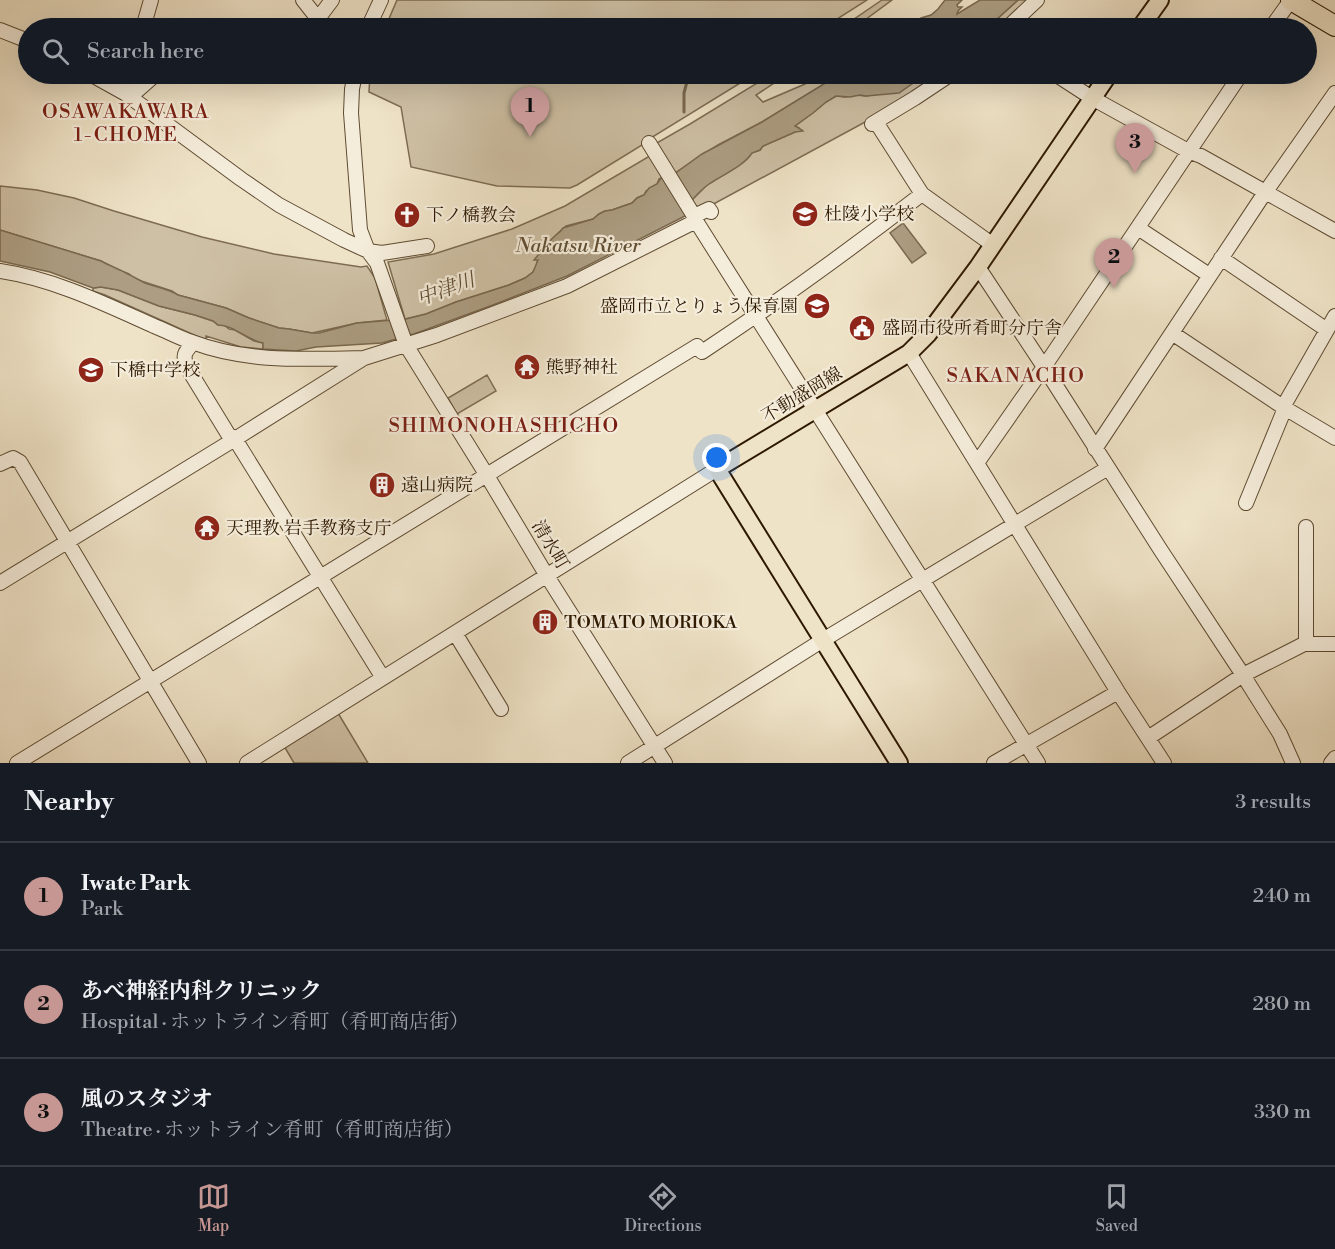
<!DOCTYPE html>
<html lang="en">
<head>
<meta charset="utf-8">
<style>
	body { margin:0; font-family:"Libre Bodoni","Noto Serif JP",serif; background:#242831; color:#f1f3f6 }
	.you { position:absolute; left:717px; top:458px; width:21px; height:21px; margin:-15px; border:4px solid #fff; border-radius:50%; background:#1a73e8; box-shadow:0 0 0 9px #1a73e833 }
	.badge { display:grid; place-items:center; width:39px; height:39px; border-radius:50%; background:#c59692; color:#111; font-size:20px; font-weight:700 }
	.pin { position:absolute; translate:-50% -50px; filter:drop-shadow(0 2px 3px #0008) }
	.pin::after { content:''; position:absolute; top:32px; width:21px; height:18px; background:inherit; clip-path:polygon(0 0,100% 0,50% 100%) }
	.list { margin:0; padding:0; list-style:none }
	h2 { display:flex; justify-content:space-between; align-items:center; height:78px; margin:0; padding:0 24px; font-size:26px }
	h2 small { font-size:20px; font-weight:400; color:#9ea1a6 }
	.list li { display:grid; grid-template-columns:39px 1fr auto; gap:18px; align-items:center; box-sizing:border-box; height:108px; padding:0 24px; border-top:2px solid #363941 }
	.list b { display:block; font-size:22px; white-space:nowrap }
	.list p { margin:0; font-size:20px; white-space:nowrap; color:#9ea1a6 }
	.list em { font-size:20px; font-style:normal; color:#9ea1a6 }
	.icon { flex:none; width:33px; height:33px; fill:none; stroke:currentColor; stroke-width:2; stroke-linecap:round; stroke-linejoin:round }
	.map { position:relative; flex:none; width:1335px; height:763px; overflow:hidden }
	.search { position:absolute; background:#171b24; box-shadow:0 6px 24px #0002; left:18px; right:18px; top:18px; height:66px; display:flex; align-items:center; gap:15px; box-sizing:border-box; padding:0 21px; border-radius:33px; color:#9ea1a6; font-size:22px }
	.sheet { height:402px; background:#171b24 }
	nav { display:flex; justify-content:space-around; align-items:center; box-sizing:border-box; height:84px; border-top:2px solid #363941; background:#171b24; font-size:16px; color:#9ea1a6 }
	nav a { display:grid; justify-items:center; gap:3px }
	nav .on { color:#c59692 }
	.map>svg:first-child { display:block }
</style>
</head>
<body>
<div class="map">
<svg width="1335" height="763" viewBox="0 0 1335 763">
	<rect width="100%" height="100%" fill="#efe3c7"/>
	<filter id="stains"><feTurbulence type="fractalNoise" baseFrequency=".00333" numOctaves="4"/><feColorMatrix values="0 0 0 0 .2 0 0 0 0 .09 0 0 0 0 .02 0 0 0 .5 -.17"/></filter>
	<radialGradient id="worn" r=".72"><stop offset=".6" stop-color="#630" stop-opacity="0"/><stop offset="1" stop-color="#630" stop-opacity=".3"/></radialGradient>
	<path fill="#cec0a5" stroke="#7e6c52" stroke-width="1.5" d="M397,0H867L823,28H385Z
		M882,0H892L854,28H841Z
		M1018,0H1029L998,28H983L996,20Z
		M370,74H755L649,139L647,142L577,185L570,188L497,186L411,167L401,107L369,92Z
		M772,74H788L756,95L763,102L805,84L822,74H838L829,81L762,122L718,145L674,174L655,144L690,124Z
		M926,74H941L867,121L708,207L699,212L689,203L707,185L730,171L751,153L760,150L763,146L795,132L799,128L795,126L814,112L826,102L836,96L845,97L855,95L866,96L872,95L920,79Z
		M653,154L666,175L659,179L657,184L646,191L644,195L637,198L632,203L612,210L605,211L599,214L593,219L566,226L555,236L539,255L536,267L533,272L525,278L509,285L456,302L426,314L405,319L388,262L434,254L512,229L565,206Z
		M0,186L37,190L74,198L114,211L202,237L274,254L361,267L367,266L375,278L387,320L357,323L312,333L289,329L279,328L249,318L226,308L178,295L172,291L135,279L129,274L111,267L101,261L0,230Z
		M101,287L118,290L159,306L195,315L213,321L218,325H224L229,329L235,330L254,341L263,343V349L241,347L206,336V340L203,339L105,295L93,291V288Z
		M487,375L496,391L457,414L448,398Z
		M338,713L368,763H294L284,746Z"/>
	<path fill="#ad9e83" stroke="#7a684f" stroke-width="1.5" d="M945,0H962L957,5L958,7H962L958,11L957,14L980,0H1018L996,20L983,28H911L921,18L931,15L938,9Z
		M838,74H926L899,93L866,96L860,95L850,97L836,96L826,102L813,113L795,126L802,130L803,131L795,132L763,146L760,150L752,153C744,166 722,175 709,184C700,190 692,200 685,208V216L567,276L493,305L414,334L382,343L316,347L296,351L263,349V343C247,340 234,325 218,325L213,321L195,315L159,306L118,290L101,287L93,288L50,272L0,261V230L101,261C110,266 119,269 128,274C134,277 139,280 145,283C156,287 168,289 178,295L226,308L249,318L279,328L289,329L312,333H319L357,323L406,319L426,314L456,302L509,285L525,278L533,272L538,260H534C540,253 548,242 556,235C559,233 561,231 563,228L593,219L599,214L605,211L612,210L632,203L637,198L644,195L649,188L657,184L662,177L674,174L702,154L762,122L829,81Z
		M903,223L926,253L912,263L890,233Z"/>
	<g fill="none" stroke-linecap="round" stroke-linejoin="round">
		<path stroke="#7a684f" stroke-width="3" d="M701,28V25
			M684,112V93L689,74"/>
		<defs>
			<path id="minor" d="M303,0L318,19
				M143,28L151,0
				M206,28L244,26L247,28
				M311,28L332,0
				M368,28L381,0
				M1007,28L1037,0
				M1271,28L1291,0
				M0,30L28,41
				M90,74L126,94L241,179L279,205L344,240L368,251L382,253L427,246
				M355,74L352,89L351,113L360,230L368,251L377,263L406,345L486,474L547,576L665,763
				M1055,74L1092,98L1188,151L1201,156L1335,231
				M126,94L131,74
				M130,97L156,74
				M876,122L922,194L993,245
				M872,124L915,98L951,74
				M649,143L694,216L709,209L711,212
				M1138,228L1209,275
				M1221,258L1327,330
				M978,267L1044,367L1160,549L1243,675L1280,734L1293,763
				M0,271C54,279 105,304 154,326C167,331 179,338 192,342C248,363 305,359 363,358
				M1172,333L1283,407L1335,438
				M193,343C185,352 182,355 187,367L228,434L235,439L383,678
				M909,353L1118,692L1164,763
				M1283,407L1335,316
				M1095,449L1262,197L1335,93
				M977,463L1044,367L1241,74
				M0,464L13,458L20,462L199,763
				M1246,503L1285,408
				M1306,527V644
				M0,583L235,439L364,358L437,335L567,286L696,221L1038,763
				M455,633L501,709
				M1148,738L1243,675L1304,644H1335
				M17,763L697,346L702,352C778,302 851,249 922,194
				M247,763L717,469
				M628,763L823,640L1108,468
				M994,763L1118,692
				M1331,763L1335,758"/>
			<path id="major" d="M1140,28L1160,0
				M899,763L717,469L909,353L928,334L978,267L1109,74"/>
			<path id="highway" d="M1291,0L1335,26"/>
		</defs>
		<use href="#minor" stroke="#5e4b32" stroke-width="16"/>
		<use href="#major" stroke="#2d1800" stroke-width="20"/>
		<use href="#highway" stroke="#2d1800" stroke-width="22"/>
		<use href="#minor" stroke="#f5eddb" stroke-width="14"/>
		<use href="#major" stroke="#efe3c7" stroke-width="16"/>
		<use href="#highway" stroke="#efe3c7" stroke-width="20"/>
	</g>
	<defs>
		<symbol id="school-disc" viewBox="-11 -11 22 22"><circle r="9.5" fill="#8f2418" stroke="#f5eddb"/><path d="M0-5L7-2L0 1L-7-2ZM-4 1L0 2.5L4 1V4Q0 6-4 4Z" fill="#fff"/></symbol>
		<symbol id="church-disc" viewBox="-11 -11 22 22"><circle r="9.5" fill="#8f2418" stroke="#f5eddb"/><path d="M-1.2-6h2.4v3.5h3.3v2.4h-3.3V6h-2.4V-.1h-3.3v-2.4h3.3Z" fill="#fff"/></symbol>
		<symbol id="civic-disc" viewBox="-11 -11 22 22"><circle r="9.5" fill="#8f2418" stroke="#f5eddb"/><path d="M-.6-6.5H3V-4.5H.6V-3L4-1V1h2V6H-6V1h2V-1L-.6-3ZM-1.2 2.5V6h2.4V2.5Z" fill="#fff"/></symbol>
		<symbol id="temple-disc" viewBox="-11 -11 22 22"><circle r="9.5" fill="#8f2418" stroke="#f5eddb"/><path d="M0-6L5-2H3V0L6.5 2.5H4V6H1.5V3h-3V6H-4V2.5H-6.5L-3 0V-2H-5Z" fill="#fff"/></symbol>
		<symbol id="building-disc" viewBox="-11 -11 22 22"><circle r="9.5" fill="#8f2418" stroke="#f5eddb"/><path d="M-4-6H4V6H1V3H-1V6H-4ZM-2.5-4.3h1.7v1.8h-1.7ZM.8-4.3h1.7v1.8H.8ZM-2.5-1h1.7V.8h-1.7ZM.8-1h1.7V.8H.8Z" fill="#fff"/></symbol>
	</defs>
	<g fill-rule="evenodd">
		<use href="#school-disc" x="790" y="199" width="30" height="30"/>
		<use href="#church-disc" x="392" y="200" width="30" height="30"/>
		<use href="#school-disc" x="802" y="291" width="30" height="30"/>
		<use href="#civic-disc" x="847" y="313" width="30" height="30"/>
		<use href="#temple-disc" x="512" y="352" width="30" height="30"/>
		<use href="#school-disc" x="76" y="355" width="30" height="30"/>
		<use href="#building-disc" x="367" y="470" width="30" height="30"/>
		<use href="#temple-disc" x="192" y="513" width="30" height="30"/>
		<use href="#building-disc" x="530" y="607" width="30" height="30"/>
	</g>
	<g text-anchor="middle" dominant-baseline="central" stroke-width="4.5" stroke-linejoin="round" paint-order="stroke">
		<g font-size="18" fill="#2d1800" stroke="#f5eddb" text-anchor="start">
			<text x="824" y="214">杜陵小学校</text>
			<text x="426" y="215">下ノ橋教会</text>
			<text x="798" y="306" text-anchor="end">盛岡市立とりょう保育園</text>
			<text x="882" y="328">盛岡市役所肴町分庁舎</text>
			<text x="546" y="367">熊野神社</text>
			<text x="110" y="370">下橋中学校</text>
			<text x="401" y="485">遠山病院</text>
			<text x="226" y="528">天理教 岩手教務支庁</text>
			<text x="564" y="622">TOMATO MORIOKA</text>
		</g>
		<g font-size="18" fill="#2d1800" stroke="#f5eddb">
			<text transform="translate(802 395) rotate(-31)">不動盛岡線</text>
			<text transform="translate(550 545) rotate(59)">清水町</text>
		</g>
		<g font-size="20" letter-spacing="1.5" fill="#7a1f14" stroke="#f5eddb">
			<text x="126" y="112">OSAWAKAWARA<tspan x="126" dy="23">1-CHOME</tspan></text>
			<text x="1016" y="376">SAKANACHO</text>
			<text x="504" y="426">SHIMONOHASHICHO</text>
		</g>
		<g font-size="20" font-style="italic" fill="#604e34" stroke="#f5eddb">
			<text x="578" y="246">Nakatsu River</text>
			<text transform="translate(446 290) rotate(-20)">中津川</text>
		</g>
	</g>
	<rect width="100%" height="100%" filter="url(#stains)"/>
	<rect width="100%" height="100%" fill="url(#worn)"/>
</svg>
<div class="you"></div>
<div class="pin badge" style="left:530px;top:137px">1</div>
<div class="pin badge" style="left:1114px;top:288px">2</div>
<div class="pin badge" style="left:1135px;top:173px">3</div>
<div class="search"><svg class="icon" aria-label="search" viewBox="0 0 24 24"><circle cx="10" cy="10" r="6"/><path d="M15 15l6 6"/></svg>Search here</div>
</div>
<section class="sheet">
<h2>Nearby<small>3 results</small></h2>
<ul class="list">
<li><span class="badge">1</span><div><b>Iwate Park</b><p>Park</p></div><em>240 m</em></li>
<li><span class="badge">2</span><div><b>あべ神経内科クリニック</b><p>Hospital · ホットライン肴町（肴町商店街）</p></div><em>280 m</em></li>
<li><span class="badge">3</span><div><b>風のスタジオ</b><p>Theatre · ホットライン肴町（肴町商店街）</p></div><em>330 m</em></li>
</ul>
</section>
<nav>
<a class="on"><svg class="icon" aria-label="map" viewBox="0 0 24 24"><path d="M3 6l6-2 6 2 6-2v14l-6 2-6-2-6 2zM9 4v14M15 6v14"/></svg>Map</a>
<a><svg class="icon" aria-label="directions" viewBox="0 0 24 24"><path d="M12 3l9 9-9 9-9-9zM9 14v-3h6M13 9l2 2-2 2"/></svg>Directions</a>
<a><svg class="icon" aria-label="saved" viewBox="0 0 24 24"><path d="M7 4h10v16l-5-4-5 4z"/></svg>Saved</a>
</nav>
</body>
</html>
